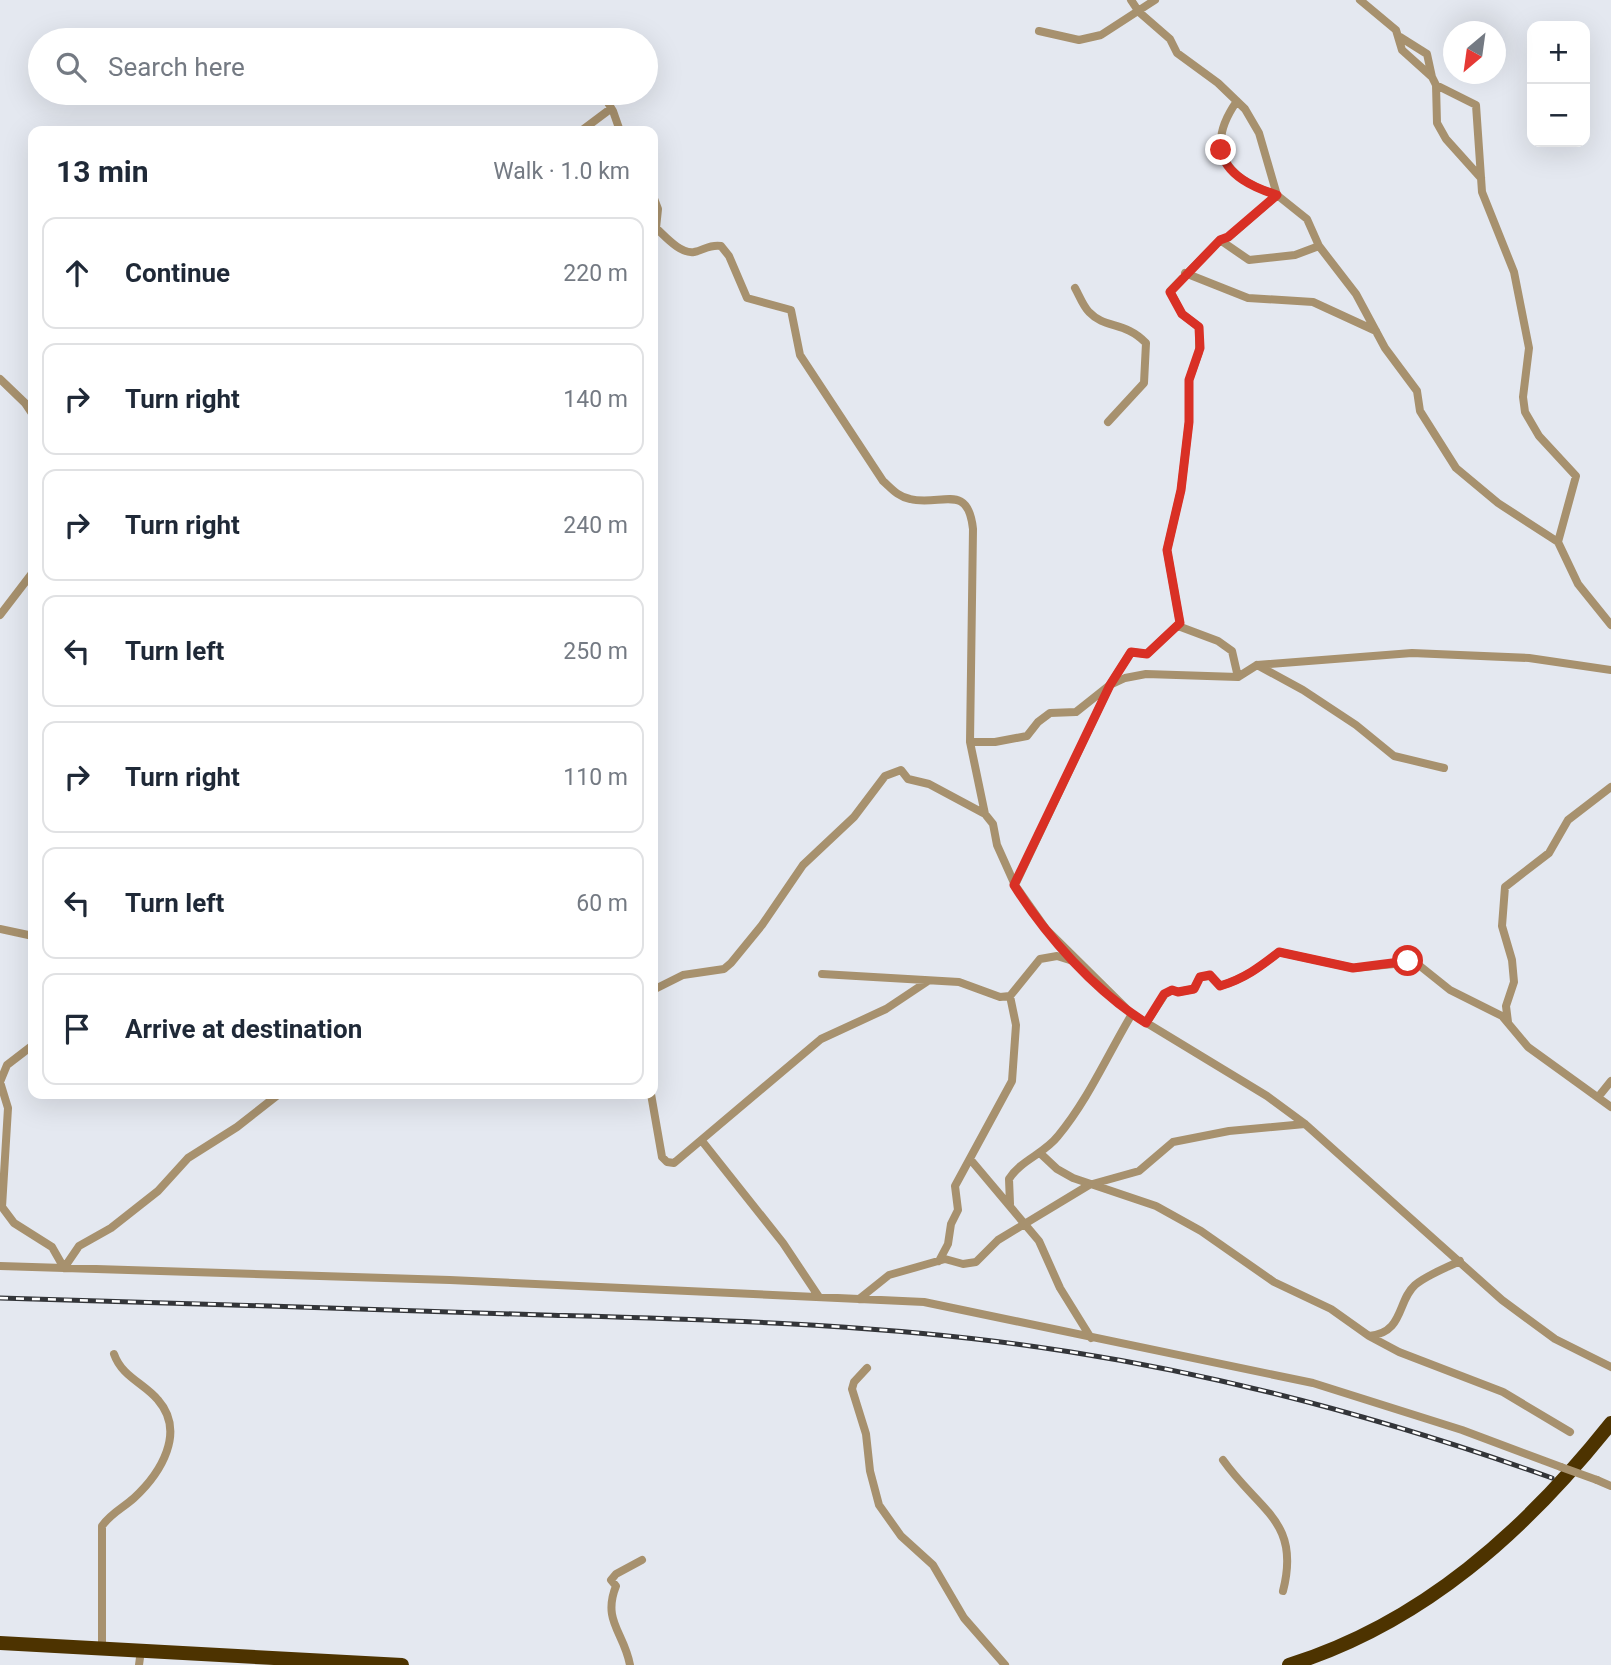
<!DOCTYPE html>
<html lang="en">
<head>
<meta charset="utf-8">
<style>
	body { margin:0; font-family:Roboto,sans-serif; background:#f6f6f7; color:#1f2937 }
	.controls { position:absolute; right:21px; top:21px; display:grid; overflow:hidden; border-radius:14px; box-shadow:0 7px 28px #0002 }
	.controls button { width:63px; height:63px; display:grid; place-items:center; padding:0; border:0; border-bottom:2px solid #e0e1e3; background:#fff; color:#1f2937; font:35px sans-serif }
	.compass { position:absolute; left:1443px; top:21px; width:63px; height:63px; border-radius:50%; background:#fff; box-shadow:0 7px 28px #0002; rotate:209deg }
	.stop { position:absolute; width:21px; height:21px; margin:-16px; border:5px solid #d93025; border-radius:50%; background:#fff }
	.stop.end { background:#d93025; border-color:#fff; box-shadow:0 2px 7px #0008 }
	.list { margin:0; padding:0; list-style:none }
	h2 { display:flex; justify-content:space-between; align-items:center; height:91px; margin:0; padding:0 28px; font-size:30px }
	h2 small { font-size:23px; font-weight:400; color:#747a83 }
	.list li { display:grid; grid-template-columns:46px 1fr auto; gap:21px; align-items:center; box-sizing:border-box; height:112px; margin:0 14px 14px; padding:0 14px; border:2px solid #e0e1e3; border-radius:14px }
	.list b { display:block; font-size:26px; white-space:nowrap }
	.list em { font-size:23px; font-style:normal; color:#747a83 }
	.icon { flex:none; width:38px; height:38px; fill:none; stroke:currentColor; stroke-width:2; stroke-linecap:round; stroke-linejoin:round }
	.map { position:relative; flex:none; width:1611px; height:1665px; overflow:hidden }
	.search { position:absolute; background:#fff; box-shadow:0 7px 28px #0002; left:28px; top:28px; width:630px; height:77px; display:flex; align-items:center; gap:18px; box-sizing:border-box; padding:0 24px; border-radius:38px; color:#747a83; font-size:26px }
	.panel { position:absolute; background:#fff; box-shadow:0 7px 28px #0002; left:28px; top:126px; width:630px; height:973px; border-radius:14px }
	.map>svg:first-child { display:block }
</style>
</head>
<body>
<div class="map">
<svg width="1611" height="1665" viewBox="0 0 1611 1665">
	<rect width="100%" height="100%" fill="#e4e8f0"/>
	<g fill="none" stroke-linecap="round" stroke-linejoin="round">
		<path stroke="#a7916e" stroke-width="8" d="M1131,0L1139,12L1170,39L1177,53L1218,83L1245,109L1259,133L1277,195L1307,219L1319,246L1356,294L1385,348L1417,391L1420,411L1456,468L1498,503L1558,542
			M1360,0L1396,30L1402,50L1432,77L1436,85L1437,123L1446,139L1481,178
			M1039,31L1079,40L1101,35L1155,0
			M1400,37L1427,54L1432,77
			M1436,85L1476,105L1482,192L1514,272L1529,348L1523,397L1525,412L1539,436L1576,476L1558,542L1578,584L1611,625
			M602,93L613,111
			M1237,101C1203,149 1226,179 1277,195
			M581,131L609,110L613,111L620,131
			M653,196L658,209L656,228C665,236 680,254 694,252C704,250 710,244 721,246L729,256L747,298L791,310L800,355L883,481C891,488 898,497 910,499C940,507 968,481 973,529L970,742L985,814L993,824L997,845L1015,885L1046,929L1132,1014L1267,1096L1305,1124L1502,1300L1555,1339L1611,1367
			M1220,240L1229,237L1277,195
			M1185,273L1248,298L1313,302L1376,331
			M1075,288C1079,295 1083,306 1089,312C1105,329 1125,321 1146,343L1144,383L1108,422
			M0,379L25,403L33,415
			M0,615L33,572
			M1178,626L1218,641L1232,651L1238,677
			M1257,665L1303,690L1356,725L1394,756L1444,768
			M970,742H995L1027,736L1038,722L1050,713L1076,712L1110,685L1125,678L1146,674L1238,677L1257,665L1412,653L1529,658L1611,670
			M1015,885L1110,685L1131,652L1147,654L1180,623L1167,550L1181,490L1189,422V380L1199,352V327L1182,314L1170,291L1220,240L1249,260L1295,255L1319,246
			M0,929L33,936
			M822,974L959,982L1000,997L1010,996L1040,959L1057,956L1076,962
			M653,990L683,975L724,969L731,963L762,925L803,865L854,817L885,776L901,770L908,779L929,784L985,814
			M1508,1022L1506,1006L1514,982L1512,960L1502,926L1505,887L1549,853L1568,820L1611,787
			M1146,1023L1165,994L1172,990L1178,992L1194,989L1200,977L1210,976L1220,986C1244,979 1260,967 1279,952L1353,968L1415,962L1450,990L1502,1016L1528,1047L1611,1107
			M33,1045L7,1065L0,1082L8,1108L2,1207L14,1223L52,1247L64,1268L79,1246L111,1228L158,1191L188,1158L237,1127L279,1094
			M651,1094L662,1157L667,1162L674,1163L821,1039L886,1009L928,981
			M1599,1096L1611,1081
			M702,1141L783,1243L819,1297
			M1041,1154L1057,1169L1073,1178L1156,1206L1201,1231L1274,1282L1331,1309L1369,1336C1404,1333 1397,1301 1415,1285C1427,1275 1446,1268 1460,1261
			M970,1159L1039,1241L1060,1288L1091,1338
			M1010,1204L1009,1179C1021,1160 1044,1154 1058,1136C1088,1100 1108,1054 1132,1014
			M939,1261L948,1244L951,1224L958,1210L955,1186L1012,1081L1016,1025L1010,996
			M0,1266L450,1280L924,1302L1313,1383L1462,1430L1561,1467
			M859,1299L889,1275L945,1259L963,1264L976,1262L998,1240L1089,1185L1139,1171L1173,1142L1229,1131L1305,1124
			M1369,1336L1399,1352L1503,1392L1570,1432
			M867,1368L854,1382L852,1389L866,1434L870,1471L879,1505L901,1536L933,1565L964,1618L1005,1665
			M1223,1460C1259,1511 1301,1521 1283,1591
			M1597,1480L1611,1486
			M102,1648V1526C111,1513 123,1508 134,1498C161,1473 186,1432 158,1400C144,1383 122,1377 114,1354
			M139,1665L141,1650
			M630,1665C624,1632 602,1621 616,1586L611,1580L616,1574L642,1560"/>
		<path stroke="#4d3300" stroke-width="14" d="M0,1643L402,1665
			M1289,1665C1423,1623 1525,1531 1611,1423"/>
		<defs>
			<path id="rail" d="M0,1298C181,1303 363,1309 544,1315C721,1320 897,1324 1071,1352C1236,1378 1395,1422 1552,1478"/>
		</defs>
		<use href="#rail" stroke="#333539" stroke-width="5"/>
		<use href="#rail" stroke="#fff" stroke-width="2.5" stroke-dasharray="8" stroke-linecap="butt"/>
		<path stroke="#a7916e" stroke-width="8" d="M1561,1467L1597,1480"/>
	</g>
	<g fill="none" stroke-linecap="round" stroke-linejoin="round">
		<path stroke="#d93025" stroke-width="9" d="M1221,150C1226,176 1255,188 1277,195L1228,237L1220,240L1170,292L1182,314L1199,327L1200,348L1189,380V422L1181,490L1167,550L1180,623L1147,654L1131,652L1110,685L1014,885C1046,936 1095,991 1146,1023L1164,994L1172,990L1178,992L1194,989L1200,977L1210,975L1220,986C1244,979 1260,967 1279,952L1353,968L1408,961"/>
	</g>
</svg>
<div class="controls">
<button>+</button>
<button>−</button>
</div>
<svg class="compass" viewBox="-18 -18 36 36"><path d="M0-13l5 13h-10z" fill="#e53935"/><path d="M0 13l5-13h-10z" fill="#747a83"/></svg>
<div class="stop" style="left:1408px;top:961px"></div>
<div class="stop end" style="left:1221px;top:150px"></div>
<div class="search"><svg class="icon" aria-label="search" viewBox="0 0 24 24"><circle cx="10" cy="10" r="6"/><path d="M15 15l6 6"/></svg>Search here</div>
<section class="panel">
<h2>13 min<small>Walk · 1.0 km</small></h2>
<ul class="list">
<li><svg class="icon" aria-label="ahead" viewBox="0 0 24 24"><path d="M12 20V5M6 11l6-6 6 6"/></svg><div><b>Continue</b></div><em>220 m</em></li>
<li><svg class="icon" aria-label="right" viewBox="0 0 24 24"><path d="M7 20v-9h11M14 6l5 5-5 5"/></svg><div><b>Turn right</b></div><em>140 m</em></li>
<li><svg class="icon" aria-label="right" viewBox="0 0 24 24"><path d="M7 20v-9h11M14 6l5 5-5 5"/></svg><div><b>Turn right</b></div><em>240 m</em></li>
<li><svg class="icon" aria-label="left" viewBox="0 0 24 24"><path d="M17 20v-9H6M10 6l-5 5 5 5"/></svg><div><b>Turn left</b></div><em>250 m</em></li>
<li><svg class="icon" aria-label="right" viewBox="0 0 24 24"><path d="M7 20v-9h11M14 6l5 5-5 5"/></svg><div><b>Turn right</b></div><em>110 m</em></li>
<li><svg class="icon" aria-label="left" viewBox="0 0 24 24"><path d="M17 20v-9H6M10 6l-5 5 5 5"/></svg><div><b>Turn left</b></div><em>60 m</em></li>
<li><svg class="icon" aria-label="arrive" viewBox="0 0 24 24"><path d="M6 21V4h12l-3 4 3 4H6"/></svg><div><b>Arrive at destination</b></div></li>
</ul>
</section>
</div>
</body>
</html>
